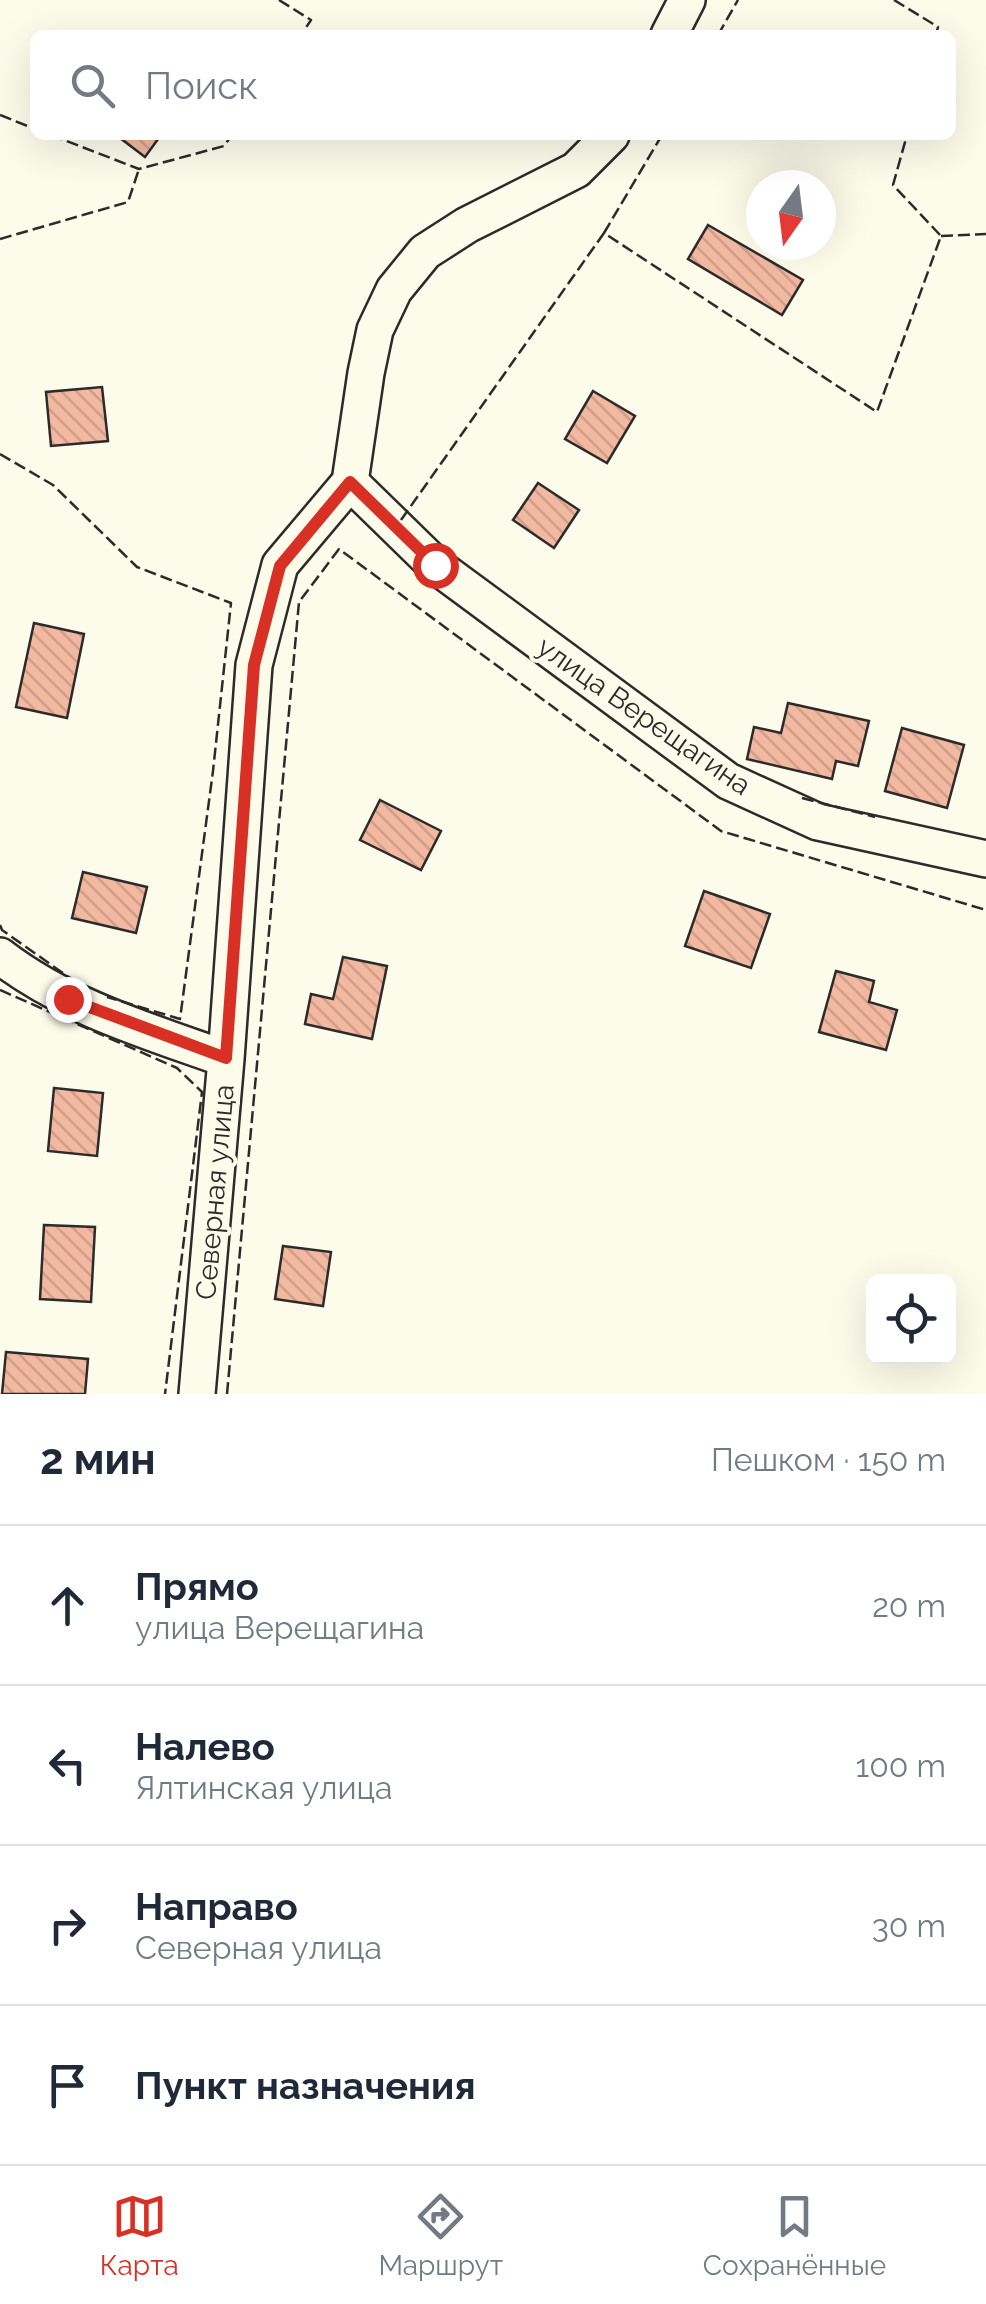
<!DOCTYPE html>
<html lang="ru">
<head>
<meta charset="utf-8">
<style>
	body { margin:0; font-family:Raleway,sans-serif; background:#f6f6f7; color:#1f2937 }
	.controls { position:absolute; right:30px; bottom:30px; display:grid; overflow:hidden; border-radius:15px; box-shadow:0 10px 40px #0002 }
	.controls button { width:90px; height:90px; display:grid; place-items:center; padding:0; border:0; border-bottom:2px solid #e0e1e3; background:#fff; color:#1f2937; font:50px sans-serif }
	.compass { position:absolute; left:746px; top:170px; width:90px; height:90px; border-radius:50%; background:#fff; box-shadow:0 10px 40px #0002; rotate:194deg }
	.stop { position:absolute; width:30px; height:30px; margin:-22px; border:8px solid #d93025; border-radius:50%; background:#fff }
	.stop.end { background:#d93025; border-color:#fff; box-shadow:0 2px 10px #0008 }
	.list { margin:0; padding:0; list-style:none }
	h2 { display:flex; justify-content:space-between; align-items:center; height:130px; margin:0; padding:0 40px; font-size:42px }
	h2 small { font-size:32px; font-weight:400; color:#747a83 }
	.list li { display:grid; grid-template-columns:65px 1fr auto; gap:30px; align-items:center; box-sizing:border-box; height:160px; padding:0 40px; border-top:2px solid #e0e1e3 }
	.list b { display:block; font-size:38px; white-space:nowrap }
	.list p { margin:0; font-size:32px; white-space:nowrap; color:#747a83 }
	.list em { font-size:32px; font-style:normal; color:#747a83 }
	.icon { flex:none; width:55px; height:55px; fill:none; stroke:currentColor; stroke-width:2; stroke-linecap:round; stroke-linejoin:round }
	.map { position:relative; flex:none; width:986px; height:1394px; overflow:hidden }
	.search { position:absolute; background:#fff; box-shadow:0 10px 40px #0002; left:30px; right:30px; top:30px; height:110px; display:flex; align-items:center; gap:25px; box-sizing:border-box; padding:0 35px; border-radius:15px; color:#747a83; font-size:38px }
	.sheet { height:770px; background:#fff }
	nav { display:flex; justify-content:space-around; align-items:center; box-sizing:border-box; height:140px; border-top:2px solid #e0e1e3; background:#fff; font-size:28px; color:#747a83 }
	nav a { display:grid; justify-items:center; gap:5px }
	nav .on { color:#d93025 }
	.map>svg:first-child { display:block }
</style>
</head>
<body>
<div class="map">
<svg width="986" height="1394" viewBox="0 0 986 1394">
	<defs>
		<pattern id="building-back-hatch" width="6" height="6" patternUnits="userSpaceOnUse" patternTransform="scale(2.5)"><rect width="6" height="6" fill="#f2b8a0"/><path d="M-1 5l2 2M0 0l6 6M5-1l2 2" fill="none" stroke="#d09e8a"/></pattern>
	</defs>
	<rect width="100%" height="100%" fill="#fdfbea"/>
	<path fill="url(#building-back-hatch)" stroke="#2b2b2b" stroke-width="2.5" d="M116,135H161L145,157Z
		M708,225L803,280L782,315L688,259Z
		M102,387L108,441L51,446L46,392Z
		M593,391L635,416L607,463L565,439Z
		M538,483L579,510L554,548L513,520Z
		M34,623L84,634L67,718L16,707Z
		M788,703L869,721L858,766L836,761L832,779L747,759L754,727L781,733Z
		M902,728L964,745L947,808L885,791Z
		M380,800L441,831L421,870L360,840Z
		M83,872L147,887L136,933L72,918Z
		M704,891L770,914L751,968L685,946Z
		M343,957L387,966L372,1039L305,1024L311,994L333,999Z
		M836,971L874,981L869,1002L897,1010L886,1050L819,1032Z
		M54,1088L103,1093L97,1156L48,1151Z
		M44,1225L95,1227L91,1302L40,1299Z
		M283,1246L331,1252L323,1306L275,1299Z
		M6,1352L88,1359L85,1394H2Z"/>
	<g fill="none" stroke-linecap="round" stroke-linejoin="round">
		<defs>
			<path id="street" d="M669,35L687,0
				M350,482L435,565L728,781L818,822L986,859
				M0,956C66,1007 148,1031 226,1059L197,1394
				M226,1059L254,665L280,565L350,482L366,373L375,330L394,290L425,252L467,225L576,170L611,135"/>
		</defs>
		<use href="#street" stroke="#2b2b2b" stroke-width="40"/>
		<use href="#street" stroke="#fdfbea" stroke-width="35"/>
		<path stroke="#2b2b2b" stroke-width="2.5" stroke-dasharray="12 5" stroke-linecap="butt" d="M279,0L311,20L301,35
			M894,0L938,27L936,35
			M718,35L738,0
			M0,115L35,129
			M51,135L139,169L224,146L232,135
			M662,135L604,233L877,412L941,236L893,185L907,135
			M941,236L986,234
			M0,239L128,202L139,169
			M0,454L53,485L137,567L231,603L213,771L180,1019L107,997
			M401,520L604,233
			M802,798L875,817
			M0,925L2,930L84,988
			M0,990L177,1068L202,1092L165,1394
			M227,1394L299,602L339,549L721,831L986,910"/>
	</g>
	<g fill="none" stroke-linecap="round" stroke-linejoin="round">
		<path stroke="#d93025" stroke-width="12" d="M68,999L226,1058L254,665L280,566L350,482L435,565"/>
	</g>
	<g text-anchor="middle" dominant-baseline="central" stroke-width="8" stroke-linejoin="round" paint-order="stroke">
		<g font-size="28" fill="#2b2b2b" stroke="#fdfbea">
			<text transform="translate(644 716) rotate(35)">улица Верещагина</text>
			<text transform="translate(215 1192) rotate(-85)">Северная улица</text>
		</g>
	</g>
</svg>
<div class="controls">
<button><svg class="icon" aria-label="locate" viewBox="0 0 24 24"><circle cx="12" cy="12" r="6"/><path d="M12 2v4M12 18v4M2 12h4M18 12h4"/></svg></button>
</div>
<svg class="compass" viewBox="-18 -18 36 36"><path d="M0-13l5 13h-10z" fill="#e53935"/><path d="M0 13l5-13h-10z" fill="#747a83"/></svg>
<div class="stop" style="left:435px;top:565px"></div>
<div class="stop end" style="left:68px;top:999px"></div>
<div class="search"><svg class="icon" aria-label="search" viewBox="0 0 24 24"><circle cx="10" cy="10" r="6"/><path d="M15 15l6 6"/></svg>Поиск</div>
</div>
<section class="sheet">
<h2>2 мин<small>Пешком · 150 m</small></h2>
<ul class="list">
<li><svg class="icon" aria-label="ahead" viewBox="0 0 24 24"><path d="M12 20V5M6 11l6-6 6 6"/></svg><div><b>Прямо</b><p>улица Верещагина</p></div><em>20 m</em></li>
<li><svg class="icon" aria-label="left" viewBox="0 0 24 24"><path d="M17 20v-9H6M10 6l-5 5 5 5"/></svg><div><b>Налево</b><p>Ялтинская улица</p></div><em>100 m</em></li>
<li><svg class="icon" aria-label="right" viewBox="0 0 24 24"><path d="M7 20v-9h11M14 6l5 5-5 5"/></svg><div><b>Направо</b><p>Северная улица</p></div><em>30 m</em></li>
<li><svg class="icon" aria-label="arrive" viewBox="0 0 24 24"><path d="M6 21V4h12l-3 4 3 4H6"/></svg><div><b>Пункт назначения</b></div></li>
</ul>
</section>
<nav>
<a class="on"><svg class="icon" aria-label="map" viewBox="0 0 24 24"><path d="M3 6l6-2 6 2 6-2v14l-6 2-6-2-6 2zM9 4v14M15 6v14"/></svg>Карта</a>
<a><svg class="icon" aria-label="directions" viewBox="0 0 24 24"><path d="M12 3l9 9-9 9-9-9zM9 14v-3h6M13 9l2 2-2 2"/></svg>Маршрут</a>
<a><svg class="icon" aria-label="saved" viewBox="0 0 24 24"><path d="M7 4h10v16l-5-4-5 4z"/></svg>Сохранённые</a>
</nav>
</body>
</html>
